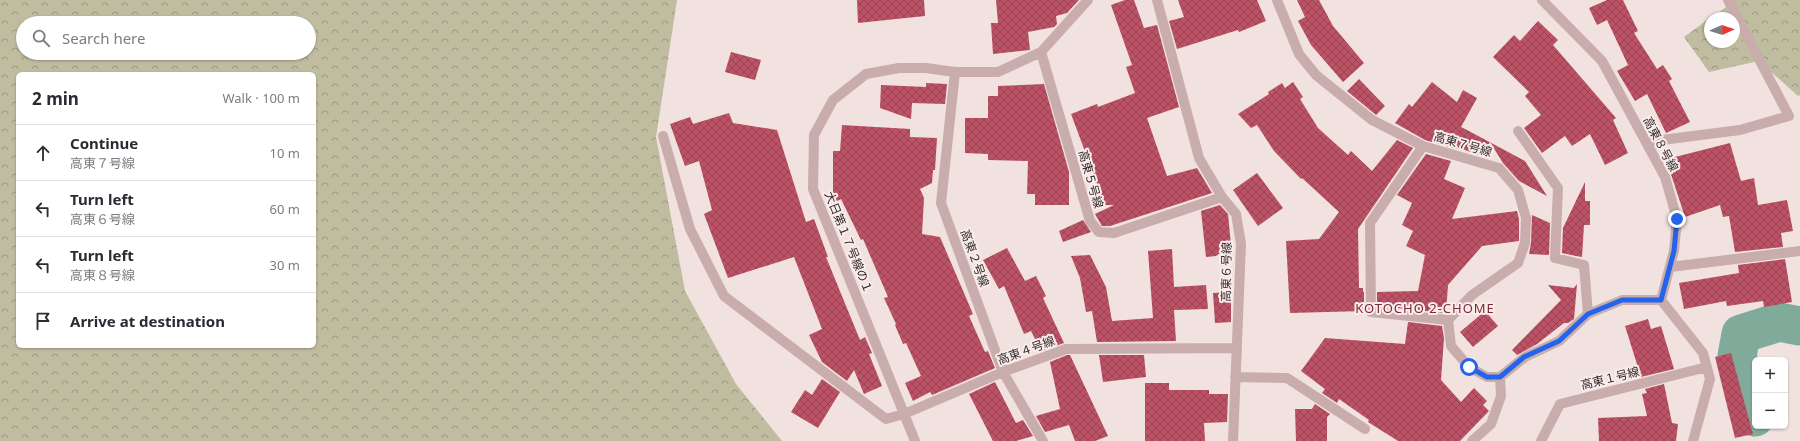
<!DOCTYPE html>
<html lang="en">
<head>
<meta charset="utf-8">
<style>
	body { margin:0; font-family:"Noto Sans","Noto Sans JP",sans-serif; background:#f7f7f7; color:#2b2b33 }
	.controls { position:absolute; right:12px; bottom:12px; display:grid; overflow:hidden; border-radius:6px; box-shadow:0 1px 3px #0004 }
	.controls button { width:36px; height:36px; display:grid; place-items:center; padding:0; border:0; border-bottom:1px solid #e1e1e2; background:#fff; color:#2b2b33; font:20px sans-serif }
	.compass { position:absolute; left:1704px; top:12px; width:36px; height:36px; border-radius:50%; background:#fff; box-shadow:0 1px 3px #0004; rotate:87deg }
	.stop { position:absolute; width:12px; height:12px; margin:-9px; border:3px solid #2563eb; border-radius:50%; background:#fff }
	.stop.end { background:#2563eb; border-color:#fff; box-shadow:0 1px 4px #0008 }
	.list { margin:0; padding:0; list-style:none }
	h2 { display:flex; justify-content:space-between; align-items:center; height:52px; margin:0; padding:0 16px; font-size:17px }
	h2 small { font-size:13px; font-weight:400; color:#7c7c81 }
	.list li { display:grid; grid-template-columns:26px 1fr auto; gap:12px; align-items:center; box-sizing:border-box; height:56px; padding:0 16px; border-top:1px solid #e1e1e2 }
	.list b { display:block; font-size:15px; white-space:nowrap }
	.list p { margin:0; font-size:13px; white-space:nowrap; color:#7c7c81 }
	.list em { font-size:13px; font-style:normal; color:#7c7c81 }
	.icon { flex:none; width:22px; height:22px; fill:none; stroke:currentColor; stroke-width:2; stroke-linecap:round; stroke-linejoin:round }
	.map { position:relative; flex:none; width:1800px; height:441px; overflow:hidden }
	.search { position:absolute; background:#fff; box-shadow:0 1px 3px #0004; left:16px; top:16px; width:300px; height:44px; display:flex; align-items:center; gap:10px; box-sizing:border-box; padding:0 14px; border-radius:22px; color:#7c7c81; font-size:15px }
	.panel { position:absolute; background:#fff; box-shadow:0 1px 3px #0004; left:16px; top:72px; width:300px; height:276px; border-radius:6px }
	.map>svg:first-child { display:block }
</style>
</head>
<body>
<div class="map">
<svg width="1800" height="441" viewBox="0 0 1800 441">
	<defs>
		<pattern id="forest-crowns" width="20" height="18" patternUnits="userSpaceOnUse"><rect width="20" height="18" fill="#bfbca0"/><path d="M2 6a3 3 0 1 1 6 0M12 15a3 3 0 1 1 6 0" fill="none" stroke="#9c9983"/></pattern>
		<pattern id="building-cross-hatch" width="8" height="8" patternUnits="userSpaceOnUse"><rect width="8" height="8" fill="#bc5265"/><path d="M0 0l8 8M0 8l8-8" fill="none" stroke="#9a4453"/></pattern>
	</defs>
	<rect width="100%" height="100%" fill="#f1e1df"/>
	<path fill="url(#forest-crowns)" fill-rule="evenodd" d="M0,0H677L656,137L685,291L736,384L782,441H0ZM23,23H309V53H23ZM18,74H314V346H18Z
		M1726,0H1800V95L1798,96L1759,61L1709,72L1684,37L1710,18V42H1734V18H1711L1726,7Z"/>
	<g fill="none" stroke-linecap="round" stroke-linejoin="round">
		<path stroke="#80ab9b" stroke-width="39" d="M1755,417L1737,356L1741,334L1779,322L1800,326"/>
	</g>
	<path fill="url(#building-cross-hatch)" d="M857,0H924L925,16L858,23Z
		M996,0H1079L1067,13L1056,16L1057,24L1054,27L1028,32L1030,50L993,54L991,23H998Z
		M1125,0H1134L1144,28L1157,25L1179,107L1147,118L1167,176L1197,168L1212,193L1110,226H1102L1095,214L1114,205H1105L1071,114L1097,104L1098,107L1135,93L1126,67L1132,65L1111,5Z
		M1178,0H1257L1266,21L1239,32L1238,30L1177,49L1169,21L1184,17Z
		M1297,0H1319L1333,26L1364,63L1343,82L1311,45L1298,21L1305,17Z
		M1607,0H1623L1638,31L1634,33L1657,69L1663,65L1672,79L1669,81L1690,122L1666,133L1647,94L1635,101L1617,71L1628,65L1607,20L1597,25L1589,8Z
		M1538,21L1558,40L1553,45L1616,118L1613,120L1628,153L1605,165L1590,134L1572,146L1565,136L1542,153L1524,128L1541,115L1525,96L1529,92L1493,57L1514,35L1520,41Z
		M731,52L761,60L755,80L725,72Z
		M1359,79L1385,106L1376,115L1347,91Z
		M1293,82L1303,97L1300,99L1318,128L1348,155L1351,151L1372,171L1397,140L1413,148L1358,229L1359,288H1363V292H1364V311L1290,313L1286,241L1319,239L1339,212L1302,178L1301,179L1274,151L1257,125L1251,128L1238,114L1269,94L1268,92L1282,83L1285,88Z
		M1432,82L1457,102L1463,90L1477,98L1461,127L1467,130L1525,161L1547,196L1519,181L1503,163L1490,142L1482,156L1457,147L1456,149L1425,140L1395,123L1409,104L1412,107Z
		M926,83L947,84L945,104L912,103L911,119L880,108L881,85L926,87Z
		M1044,84L1069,172V205H1035V194H1027L1028,161L988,160V154L965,153V118H988V96H998V86Z
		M729,113L733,123L777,130L806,222L814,219L828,257H826L860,340L865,337L872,353L869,354L882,386L864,394L854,370L847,381L822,362L809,335L822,329L794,257L728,278L704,214L712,210L699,161L685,166L670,124L690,117L693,124Z
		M842,125L910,129V137L937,138L935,170H933L932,183L920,189L924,198L922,234L940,237L973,314L969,316L985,352L988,351L995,368L932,395L930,392L913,401L905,383L921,376L906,343L903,344L895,325L896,324L884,298L888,297L863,239L861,240L841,199L833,203V151H840Z
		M1730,143L1741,181L1754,178L1758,205L1787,200L1793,231L1781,233L1783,247L1735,252L1729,216L1723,217L1720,205L1685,217L1668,165L1673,161L1671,158Z
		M1426,154L1451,161L1444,179L1465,188L1452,219L1517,211L1519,219V241L1482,246L1448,285L1446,313L1377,306V292L1418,291L1425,255L1406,246L1413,231L1402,225L1412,203L1397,195Z
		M1257,173L1283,208L1258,226L1233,190Z
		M1585,182V201H1590V225H1584L1582,257L1576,256L1562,253L1563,228Z
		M1220,205L1228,214L1231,245L1216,256L1206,257L1201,211Z
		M1532,215L1550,223L1549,255L1529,254L1531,243Z
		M1083,220L1091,232L1063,242L1059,231Z
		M1007,248L1025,281L1036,276L1046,296L1043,298L1064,343L1041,351L1031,331L1024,334L1004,286L999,289L983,260Z
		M1172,249L1174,287L1206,285L1208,309L1174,310L1176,341L1097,342L1092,311L1086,312L1080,278L1071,256L1090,255L1106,287L1112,321L1153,318L1148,251Z
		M1785,259L1792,302L1764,307L1763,301L1727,306L1726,301L1684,309L1679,283L1739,273L1738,265Z
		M1577,284L1574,319L1568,323H1564L1537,344L1517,355L1512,350L1561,300L1548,285L1574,288Z
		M1231,292V322L1215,323L1213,293Z
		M1485,311L1498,326L1473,347L1460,332Z
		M1648,319L1651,329L1661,326L1674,369L1641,377L1625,326Z
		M1408,322L1442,326L1444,338L1441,380L1461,402L1474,388L1487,401L1483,405L1489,411L1460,441H1398L1368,422L1369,420L1339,399L1337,403L1322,393L1325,389L1301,371L1325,338L1405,344Z
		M1731,353L1753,434L1735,438L1715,357Z
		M1067,355H1070L1108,436L1095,441H1075L1069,425L1045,432L1036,416L1060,409L1050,362Z
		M1099,355H1144L1146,377L1103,382Z
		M822,379L840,392L818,428L791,412L805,390L812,395Z
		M995,382L1016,423L1023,420L1033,436L1016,441H993L969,394Z
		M1145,383H1169V390H1209V394H1228L1227,422L1204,423L1205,441H1145Z
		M1664,384L1672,423L1678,424L1676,441H1599L1598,418L1647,416L1642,394L1647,393L1645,389Z
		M1315,404L1330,414L1327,417V441H1296L1295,409H1312Z"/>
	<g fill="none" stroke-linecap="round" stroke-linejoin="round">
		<path stroke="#c8adac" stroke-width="10" d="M1157,0L1199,158L1222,197L1236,214L1241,244L1233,441
			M1277,0L1299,54L1316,75L1372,120L1423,146L1499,168L1518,190L1526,218L1525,243L1518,263L1472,295L1448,320L1451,346L1469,367L1487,377H1500
			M1542,0L1602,61L1665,177L1677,219L1674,251L1661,300L1703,353L1710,379L1693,441
			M1041,52L1090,221L1099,232L1114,233L1222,197
			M955,72L941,203L1003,372L1043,441
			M1518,131L1558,188L1555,258L1584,265L1588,314
			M663,136L690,229L724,296L886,419L904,414L1003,372L1066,349L1237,348
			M1646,142L1740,130L1789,116L1728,0
			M1423,146L1370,223L1371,312L1448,320
			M1670,267L1800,251
			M1235,377L1287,378L1365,429
			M915,441L813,189L814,135L833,100L866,74L899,68H926L955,72H998L1041,52L1088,0
			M1472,441L1491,424L1501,396L1500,377L1525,357L1559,341L1588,314L1622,300H1661
			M1541,441L1560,404L1707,367"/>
	</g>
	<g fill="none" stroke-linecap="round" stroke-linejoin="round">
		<path stroke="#2563eb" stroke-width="5" d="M1469,367L1487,377H1500L1524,357L1559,341L1588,314L1622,300H1661L1674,251L1677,219"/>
	</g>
	<g text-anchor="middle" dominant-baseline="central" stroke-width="4" stroke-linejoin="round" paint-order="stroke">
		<g font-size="12" fill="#362a2b" stroke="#f9edeb">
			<text transform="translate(1463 144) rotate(16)">高東７号線</text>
			<text transform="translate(1661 144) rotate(62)">高東８号線</text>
			<text transform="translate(1091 179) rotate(74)">高東５号線</text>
			<text transform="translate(849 242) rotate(68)">大日第１７号線の１</text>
			<text transform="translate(975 258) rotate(70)">高東２号線</text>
			<text transform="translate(1226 272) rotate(-89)">高東６号線</text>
			<text transform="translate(1026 350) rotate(-20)">高東４号線</text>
			<text transform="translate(1610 378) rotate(-14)">高東１号線</text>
		</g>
		<g font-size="13" letter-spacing="1" fill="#7f2a39" stroke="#f9edeb">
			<text x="1425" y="308">KOTOCHO 2-CHOME</text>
		</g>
	</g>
</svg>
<div class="controls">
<button>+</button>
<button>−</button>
</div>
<svg class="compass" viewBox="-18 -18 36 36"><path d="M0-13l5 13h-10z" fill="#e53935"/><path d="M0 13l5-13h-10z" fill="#7c7c81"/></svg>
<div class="stop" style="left:1469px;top:367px"></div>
<div class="stop end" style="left:1677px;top:219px"></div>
<div class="search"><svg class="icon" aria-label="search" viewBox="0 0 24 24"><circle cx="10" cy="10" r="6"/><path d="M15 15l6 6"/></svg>Search here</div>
<section class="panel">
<h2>2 min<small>Walk · 100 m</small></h2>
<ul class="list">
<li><svg class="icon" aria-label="ahead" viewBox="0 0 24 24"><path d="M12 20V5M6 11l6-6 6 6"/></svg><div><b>Continue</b><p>高東７号線</p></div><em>10 m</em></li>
<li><svg class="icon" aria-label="left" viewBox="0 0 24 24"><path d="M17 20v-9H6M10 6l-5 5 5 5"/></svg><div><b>Turn left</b><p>高東６号線</p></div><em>60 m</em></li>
<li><svg class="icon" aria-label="left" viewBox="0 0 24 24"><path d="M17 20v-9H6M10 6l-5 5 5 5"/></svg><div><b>Turn left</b><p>高東８号線</p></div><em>30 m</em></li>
<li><svg class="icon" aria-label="arrive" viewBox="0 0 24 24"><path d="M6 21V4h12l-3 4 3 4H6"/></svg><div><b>Arrive at destination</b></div></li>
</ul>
</section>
</div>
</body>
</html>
